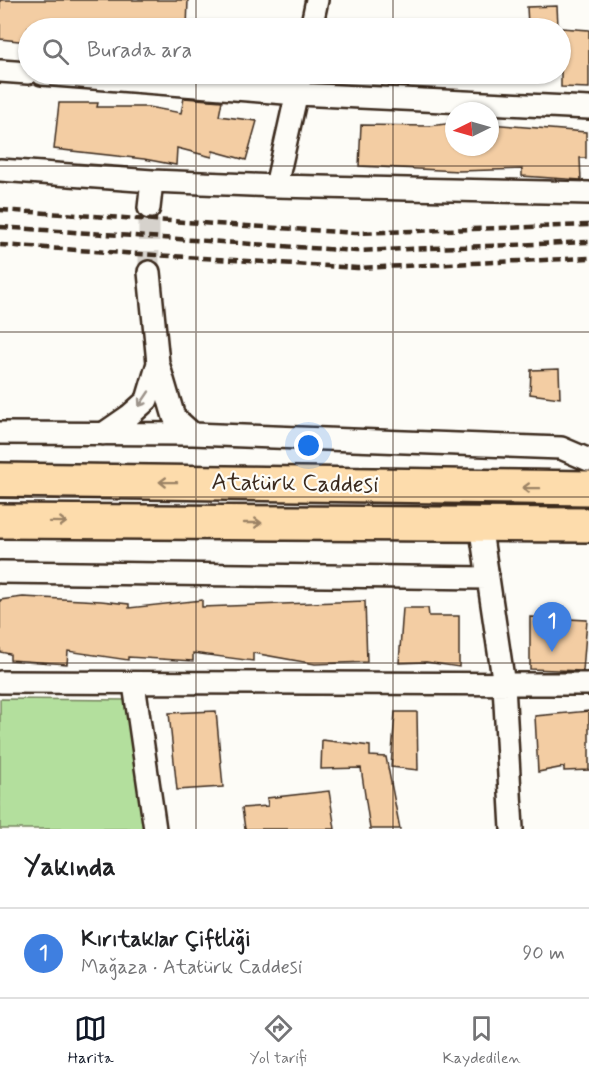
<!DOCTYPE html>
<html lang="tr">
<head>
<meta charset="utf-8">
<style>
	body { margin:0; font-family:Mynerve,sans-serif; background:#f2f2f2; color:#202124 }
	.compass { position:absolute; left:445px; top:102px; width:54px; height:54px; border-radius:50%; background:#fff; box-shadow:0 2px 4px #0004; rotate:265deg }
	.you { position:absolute; left:309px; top:446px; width:21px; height:21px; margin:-15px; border:4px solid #fff; border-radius:50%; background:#1a73e8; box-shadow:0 0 0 9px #1a73e833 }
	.badge { display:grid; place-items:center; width:39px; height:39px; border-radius:50%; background:#111827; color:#fff; font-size:20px; font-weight:700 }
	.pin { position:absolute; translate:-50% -50px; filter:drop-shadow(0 2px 3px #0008) }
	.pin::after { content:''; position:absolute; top:32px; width:21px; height:18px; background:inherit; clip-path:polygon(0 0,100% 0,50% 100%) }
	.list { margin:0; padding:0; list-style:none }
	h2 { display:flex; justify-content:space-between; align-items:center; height:78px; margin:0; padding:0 24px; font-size:26px }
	h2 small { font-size:20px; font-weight:400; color:#757577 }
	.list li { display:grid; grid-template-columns:39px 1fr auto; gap:18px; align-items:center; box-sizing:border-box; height:90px; padding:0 24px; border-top:2px solid #e0e0e0 }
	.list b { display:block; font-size:22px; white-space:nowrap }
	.list p { margin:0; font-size:20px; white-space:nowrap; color:#757577 }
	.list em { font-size:20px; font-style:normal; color:#757577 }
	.icon { flex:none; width:33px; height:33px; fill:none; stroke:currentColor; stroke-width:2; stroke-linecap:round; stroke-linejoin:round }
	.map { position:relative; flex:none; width:589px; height:829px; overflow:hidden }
	.search { position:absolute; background:#fff; box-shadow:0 2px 4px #0004; left:18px; right:18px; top:18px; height:66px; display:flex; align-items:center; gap:15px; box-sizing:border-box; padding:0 21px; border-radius:33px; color:#757577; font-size:22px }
	.sheet { height:168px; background:#fff }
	nav { display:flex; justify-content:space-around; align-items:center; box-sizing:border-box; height:84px; border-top:2px solid #e0e0e0; background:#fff; font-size:16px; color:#757577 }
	nav a { display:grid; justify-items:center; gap:3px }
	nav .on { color:#111827 }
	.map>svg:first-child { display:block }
</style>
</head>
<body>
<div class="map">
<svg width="589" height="829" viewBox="0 0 589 829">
	<rect width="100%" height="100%" fill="#fdfcf7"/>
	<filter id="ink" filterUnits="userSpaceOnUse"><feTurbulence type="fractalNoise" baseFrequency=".0167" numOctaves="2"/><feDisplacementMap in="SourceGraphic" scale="12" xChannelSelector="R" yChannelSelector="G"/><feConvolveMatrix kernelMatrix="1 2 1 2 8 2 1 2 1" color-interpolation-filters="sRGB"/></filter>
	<g filter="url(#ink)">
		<path fill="#b3df9d" stroke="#77845e" stroke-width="1.5" d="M0,699L131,700L146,829H0Z"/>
		<path fill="#f3cda3" stroke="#3b2a1e" stroke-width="1.5" d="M0,0H188L187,28H28V42L0,39Z
			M557,6L558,26L528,25L527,7Z
			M561,28L589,30V88L561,87Z
			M184,98L222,101L219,116L257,121L246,160L213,151L212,157L177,148L176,165L144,159L54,149L59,103H98L97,107H148L181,113Z
			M454,123V147H490V124L586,132V158H580L581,180L522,176V169L459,171L359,166L361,125L429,126Z
			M559,369L560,398L530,394L531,370Z
			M23,597L101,601L129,604V608L202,600V607L365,601L367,662L315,664L253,653V661L193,653V661L128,657V660L68,651L67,664L10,660V654L0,652V600Z
			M403,608H428L429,616H459V667L426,662L399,663Z
			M530,617L587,620L583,671L530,669Z
			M216,711L223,787L177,790L169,713Z
			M589,711V770L564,771V767L538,772L535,716Z
			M395,712H417L418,770L391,767Z
			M322,740L370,746V756L386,757L400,829H370L361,768L321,769Z
			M329,791L335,829H245L242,808L268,806L267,798Z"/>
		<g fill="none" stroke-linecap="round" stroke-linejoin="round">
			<path stroke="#d6d2cc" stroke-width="21" stroke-dasharray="21 10" stroke-linecap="butt" d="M149,272V208"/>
			<defs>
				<path id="minor" d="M311,28L317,0
					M0,71L28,73
					M42,74L297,94L589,108
					M0,170L152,181L276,186L589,193
					M276,186L301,74
					M149,208L152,181
					M149,272L158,363
					M0,433L193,434L561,448L589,460
					M103,434L129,416L147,400L158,363L174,417L193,434
					M480,524L504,685L512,829
					M0,572L486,578
					M0,682L589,684
					M134,684L155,829"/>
				<path id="trunk" d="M0,480L589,488
					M0,521L589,525"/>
			</defs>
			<use href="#minor" stroke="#3b2a1e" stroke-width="26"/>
			<use href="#trunk" stroke="#3b2a1e" stroke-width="38"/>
			<use href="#minor" stroke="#fdfcf7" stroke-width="21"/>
			<use href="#trunk" stroke="#fddcac" stroke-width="33"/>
			<path stroke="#3b2a1e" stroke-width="4.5" stroke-dasharray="9 4.5" stroke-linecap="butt" d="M0,210L356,233L589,225
				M0,227L356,251L589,242
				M0,245L357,268L589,258"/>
		</g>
		<defs><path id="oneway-shaft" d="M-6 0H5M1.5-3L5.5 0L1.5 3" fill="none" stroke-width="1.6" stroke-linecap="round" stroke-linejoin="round" transform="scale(1.5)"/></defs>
		<use stroke="#9c938a" href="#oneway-shaft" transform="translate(144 399) rotate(124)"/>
		<g stroke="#9c8365">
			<use href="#oneway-shaft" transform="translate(168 482) rotate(-179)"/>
			<use href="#oneway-shaft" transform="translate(531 488) rotate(-179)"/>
			<use href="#oneway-shaft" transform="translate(58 522) rotate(1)"/>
			<use href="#oneway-shaft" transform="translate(253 523)"/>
		</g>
	</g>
	<path fill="none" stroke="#3b2a1e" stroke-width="1.5" stroke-opacity="0.55" d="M196,0V28M393,0V28M196,74V829M393,74V829M0,166H589M0,332H589M0,497H589M0,663H589"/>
	<g text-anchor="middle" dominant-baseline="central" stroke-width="4.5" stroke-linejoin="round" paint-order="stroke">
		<g font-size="24" fill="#3b2a1e" stroke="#fdfcf7">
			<text transform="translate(295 484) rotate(1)">Atatürk Caddesi</text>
		</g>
	</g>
</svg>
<svg class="compass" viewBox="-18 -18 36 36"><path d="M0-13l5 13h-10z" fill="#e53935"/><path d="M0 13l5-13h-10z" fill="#757577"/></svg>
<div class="you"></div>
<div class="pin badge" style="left:552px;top:652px;background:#3f7fe0">1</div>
<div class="search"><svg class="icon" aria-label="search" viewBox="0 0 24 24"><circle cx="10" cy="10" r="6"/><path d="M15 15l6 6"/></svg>Burada ara</div>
</div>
<section class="sheet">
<h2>Yakında<small></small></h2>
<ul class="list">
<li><span class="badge" style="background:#3f7fe0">1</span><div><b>Kırıtaklar Çiftliği</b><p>Mağaza · Atatürk Caddesi</p></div><em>90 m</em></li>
</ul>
</section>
<nav>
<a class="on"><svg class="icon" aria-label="map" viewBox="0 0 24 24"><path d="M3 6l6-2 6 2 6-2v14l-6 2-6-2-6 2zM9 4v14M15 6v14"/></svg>Harita</a>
<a><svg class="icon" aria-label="directions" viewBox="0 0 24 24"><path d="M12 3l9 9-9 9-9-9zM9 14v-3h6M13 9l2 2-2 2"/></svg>Yol tarifi</a>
<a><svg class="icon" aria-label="saved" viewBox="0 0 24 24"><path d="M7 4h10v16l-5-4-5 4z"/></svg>Kaydedilen</a>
</nav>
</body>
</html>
